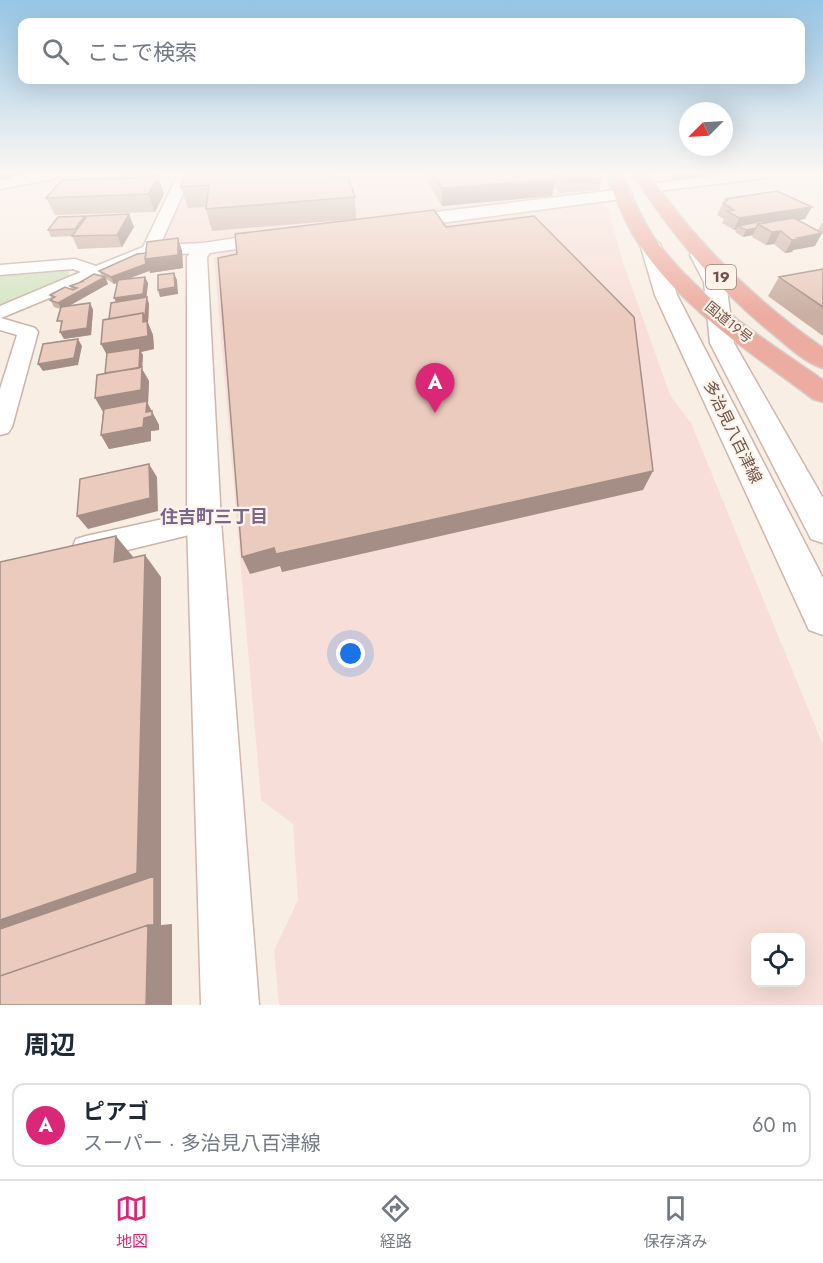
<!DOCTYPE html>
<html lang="ja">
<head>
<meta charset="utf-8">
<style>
	body { margin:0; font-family:Jost,"Noto Sans JP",sans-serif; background:#f2f2f3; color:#1f2937 }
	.controls { position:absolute; right:18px; bottom:18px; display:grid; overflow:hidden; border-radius:12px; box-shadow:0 6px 24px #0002 }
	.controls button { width:54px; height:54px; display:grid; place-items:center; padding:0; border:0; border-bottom:2px solid #e0e1e3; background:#fff; color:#1f2937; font:30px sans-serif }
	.compass { position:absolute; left:679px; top:102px; width:54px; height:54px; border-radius:50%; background:#fff; box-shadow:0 6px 24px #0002; rotate:246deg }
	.you { position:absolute; left:351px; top:654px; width:21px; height:21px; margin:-15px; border:4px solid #fff; border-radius:50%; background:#1a73e8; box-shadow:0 0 0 9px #1a73e833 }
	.badge { display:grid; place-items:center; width:39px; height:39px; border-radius:50%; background:#db2777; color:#fff; font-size:20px; font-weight:700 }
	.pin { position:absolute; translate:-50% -50px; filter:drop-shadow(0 2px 3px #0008) }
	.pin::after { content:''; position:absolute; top:32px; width:21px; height:18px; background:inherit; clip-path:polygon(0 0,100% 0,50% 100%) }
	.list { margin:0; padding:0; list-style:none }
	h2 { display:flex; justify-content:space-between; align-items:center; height:78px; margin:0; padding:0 24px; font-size:26px }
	h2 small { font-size:20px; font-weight:400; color:#747a83 }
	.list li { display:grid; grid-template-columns:39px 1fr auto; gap:18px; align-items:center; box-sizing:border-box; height:84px; margin:0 12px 12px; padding:0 12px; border:2px solid #e0e1e3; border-radius:12px }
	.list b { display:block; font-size:22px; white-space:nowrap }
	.list p { margin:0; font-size:20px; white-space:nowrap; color:#747a83 }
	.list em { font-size:20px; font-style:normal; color:#747a83 }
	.icon { flex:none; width:33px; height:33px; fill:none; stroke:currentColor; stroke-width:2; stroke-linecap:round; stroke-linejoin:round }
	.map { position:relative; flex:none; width:823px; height:1005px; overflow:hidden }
	.search { position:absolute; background:#fff; box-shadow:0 6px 24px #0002; left:18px; right:18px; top:18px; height:66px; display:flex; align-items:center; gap:15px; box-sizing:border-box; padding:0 21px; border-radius:12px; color:#747a83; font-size:22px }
	.sheet { height:174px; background:#fff }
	nav { display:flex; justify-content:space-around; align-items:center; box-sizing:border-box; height:84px; border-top:2px solid #e0e1e3; background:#fff; font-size:16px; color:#747a83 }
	nav a { display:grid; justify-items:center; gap:3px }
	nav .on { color:#db2777 }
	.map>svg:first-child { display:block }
</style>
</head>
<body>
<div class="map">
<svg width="823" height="1005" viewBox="0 0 823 1005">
	<rect width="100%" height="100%" fill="#f9eee4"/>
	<path fill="#f8ded8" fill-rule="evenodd" d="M191,174H593L601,191L165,246L161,242Z
		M600,202L607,206L623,262L670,395L691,423L823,745V1005H279L274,951L298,900L293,824L261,800L214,258L224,251ZM756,938H800V982H756Z"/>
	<path fill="#d5e5c4" d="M69,269V277L0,305V274Z"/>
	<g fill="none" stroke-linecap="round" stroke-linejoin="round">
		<defs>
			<path id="street" d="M178,174H192L160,245L204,243L212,248L204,253L153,255L1,318L35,328L38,332L12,427L8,433L0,435V389L17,335L0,330V306L81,272L73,269L0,275V265L75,259L96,266L143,247Z
				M733,174H772L765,178L650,192L643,188L650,184Z
				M204,510L214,513L218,521L214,529L86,560L76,557L72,548L76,539L86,536Z"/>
			<path id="secondary" d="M28,174H62L54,179L0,189V179Z
				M623,189L632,194L629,198L395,229L386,223L395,217Z
				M281,231L288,233L291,237L288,241L210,253L207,257L221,521L259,1005H201L187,521V257L197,244Z
				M650,238L660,244L677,295L823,578V635L809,630L655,295L640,244Z
				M700,249L707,251L726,282L734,343L823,498V543L811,539L710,343L704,282L690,255L693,251Z"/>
			<path id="highway" d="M606,174H622C632,196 641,219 655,239C698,299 764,339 823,380V402L813,399C752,353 683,310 639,244C625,223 616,198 606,174Z
				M633,174H649C696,243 754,300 823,348V368C806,363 791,349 778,338C719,291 673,237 633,174Z"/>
		</defs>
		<use href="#street" stroke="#c8b5ab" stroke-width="3"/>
		<use href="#secondary" stroke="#ceb7ac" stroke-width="3"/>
		<use href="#highway" stroke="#d4ccc9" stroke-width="3"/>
		<use href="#street" fill="#fff" fill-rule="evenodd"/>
		<use href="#secondary" fill="#fff" fill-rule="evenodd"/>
		<use href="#highway" fill="#edaca1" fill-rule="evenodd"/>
	</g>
	<path fill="#caafa3" d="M184,174L334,178L355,197L356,219L212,231L206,209V207L188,208L181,187Z
		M426,174H598L602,178L599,190L560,193L554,186L552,196L442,206L426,179Z
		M670,174H711L710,175L672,180Z
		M159,180L164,194L155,212L55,215L46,198Z
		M725,199L805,219L798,220L815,246L793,250L792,252L785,253L774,244L766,245L752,237L753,235L743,237L735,232L736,230H734L722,223L724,219L717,215Z
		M85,216L86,217L134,227L122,247L78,249L72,236L51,237L48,230Z
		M822,223H823V233L818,230Z
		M178,238L182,251L183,268L150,273L149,269V271L128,279L148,283L146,297L149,304L148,323L153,335L154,349L141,352L143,355L142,369L149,381L148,404L159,425V430L151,431V441L109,449L101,435L103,412L105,373L107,354L101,344L109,319L116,302L114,298L117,283L114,284L106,279L108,284L68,306L90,303L93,310L91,335L64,339L60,332L61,327L60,309L54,307L50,300L52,299L50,295L72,290L70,286L82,282V281L102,276L99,271L146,253Z
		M823,269V336L768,296L779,277Z"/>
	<path fill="#a48e85" d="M0,174H13L12,178L0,180Z
		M154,174H161L159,180L164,194L155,212L148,194Z
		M674,174H711L710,175L672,180Z
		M556,179L552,196L442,206V188Z
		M812,207L805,219L761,226L758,224L738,226L736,230H734L739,218Z
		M129,214L134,227L122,247L117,235Z
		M756,228L753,235L743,237L746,230Z
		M781,231L774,244L766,245L772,232Z
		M822,233L815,246L793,250L792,252L785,253L792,240L797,238Z
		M178,238L182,251L183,268L150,273L149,269V271L114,284L111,277L145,259Z
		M174,273L177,280L178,294L160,297L158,290Z
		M105,277L108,284L62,310L58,303Z
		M145,277L148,283L146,301L118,305L114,298Z
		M147,297L149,304L148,323L153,335L154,349L141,352L143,355L142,369L149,381L148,404L159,425V430L151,431V441L109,449L101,435L103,412L95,398L141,390L108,357L101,344L112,328Z
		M90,303L93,310L91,335L64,339L60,332Z
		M78,339L82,346L78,365L43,371L38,364Z
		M149,464L157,477L158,511L88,529L77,516Z
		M653,471L643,490L282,572L280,566L250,574L242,557L274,548Z
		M116,536L134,558L114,562Z
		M145,555L161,577V925L172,924V1005H146L148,925L0,933V920Z"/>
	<path fill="#ebcbbe" stroke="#a48e85" stroke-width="1.5" d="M122,174H154L153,177L121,179Z
		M184,174H333L334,178L348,177L355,197L206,209L209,185L181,187Z
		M433,174H551L556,179L442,188Z
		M556,174H598L602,178L563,181Z
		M158,177L148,194L46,198L62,180Z
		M777,191L812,207L739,218L727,211L734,210L723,203L728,200L725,199Z
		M434,210L446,227L534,216L634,317L653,471L276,554L274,548L242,557L218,258L237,254L235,234Z
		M129,214L117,235L72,236L87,216Z
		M85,216L75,229L48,230L58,217Z
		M794,218L822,233L797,238L799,239L792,240L781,231L772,232L758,224Z
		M762,221L766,223L758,224L756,228L746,230L738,226Z
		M178,238V255L145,259L147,242Z
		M146,253L145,259L146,264L111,277L99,271L137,254Z
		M823,269V307L779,277Z
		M174,273L175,287L158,290V275Z
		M94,274L105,277L58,303L50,300L55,297L50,295L65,287L73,290L77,288L70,286L84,281H82Z
		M145,277L143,294L114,298L118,280Z
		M147,297L145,316H144L143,313L109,319L111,303Z
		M90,303L87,328L60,332L62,321H57L61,307Z
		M143,313V322L147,321L148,336L101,344L103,320Z
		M78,339L74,358L38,364L43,344Z
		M140,348L139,368L105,373L107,353Z
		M142,367L141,390L95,398L97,375Z
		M147,401L146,412L152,411V416L144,418L143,427L101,435L104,409Z
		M149,464L150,498L77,516L80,479Z
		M116,536L114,562L145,555L137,873L0,920V562Z
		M154,876V925H148L0,976V929Z
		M148,925L146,1005H0V976Z"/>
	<linearGradient id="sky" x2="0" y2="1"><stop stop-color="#96c5e5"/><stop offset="0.55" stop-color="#fcf7f3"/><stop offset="1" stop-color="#fcf7f3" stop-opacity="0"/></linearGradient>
	<rect width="823" height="315" fill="url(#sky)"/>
	<g text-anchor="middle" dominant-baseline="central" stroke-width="4.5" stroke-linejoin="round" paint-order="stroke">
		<g font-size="14" fill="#6e544c" stroke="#fdf3e9">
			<text transform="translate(729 322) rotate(39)">国道19号</text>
		</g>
		<rect fill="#fdf3e9" stroke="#99847b" stroke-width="1.5" x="706" y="265" width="30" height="24" rx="4.5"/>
		<g font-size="15" font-weight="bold" fill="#6e544c">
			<text x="721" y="277">19</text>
		</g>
		<g font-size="16" fill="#6e544c" stroke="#fdf3e9">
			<text transform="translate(733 432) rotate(64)">多治見八百津線</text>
		</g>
		<g font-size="18" font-weight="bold" fill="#7a658b" stroke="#fdf3e9">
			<text x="214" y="517">住吉町三丁目</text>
		</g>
	</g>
</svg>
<div class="controls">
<button><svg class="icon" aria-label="locate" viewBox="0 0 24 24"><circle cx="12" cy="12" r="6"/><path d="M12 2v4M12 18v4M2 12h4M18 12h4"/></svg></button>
</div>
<svg class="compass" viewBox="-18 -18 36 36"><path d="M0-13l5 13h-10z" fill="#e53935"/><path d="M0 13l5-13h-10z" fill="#747a83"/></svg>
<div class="you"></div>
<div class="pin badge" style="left:435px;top:413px">A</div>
<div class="search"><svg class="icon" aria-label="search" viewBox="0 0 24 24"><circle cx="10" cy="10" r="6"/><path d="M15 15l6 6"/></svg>ここで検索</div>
</div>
<section class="sheet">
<h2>周辺<small></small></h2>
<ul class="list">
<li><span class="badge">A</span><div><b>ピアゴ</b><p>スーパー · 多治見八百津線</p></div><em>60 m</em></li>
</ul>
</section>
<nav>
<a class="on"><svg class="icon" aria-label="map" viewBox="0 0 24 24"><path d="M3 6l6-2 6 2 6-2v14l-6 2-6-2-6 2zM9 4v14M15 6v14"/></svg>地図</a>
<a><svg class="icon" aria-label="directions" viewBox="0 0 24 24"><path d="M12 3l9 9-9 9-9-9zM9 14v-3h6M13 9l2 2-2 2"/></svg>経路</a>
<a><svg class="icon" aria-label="saved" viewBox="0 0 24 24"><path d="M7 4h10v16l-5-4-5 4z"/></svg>保存済み</a>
</nav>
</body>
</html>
